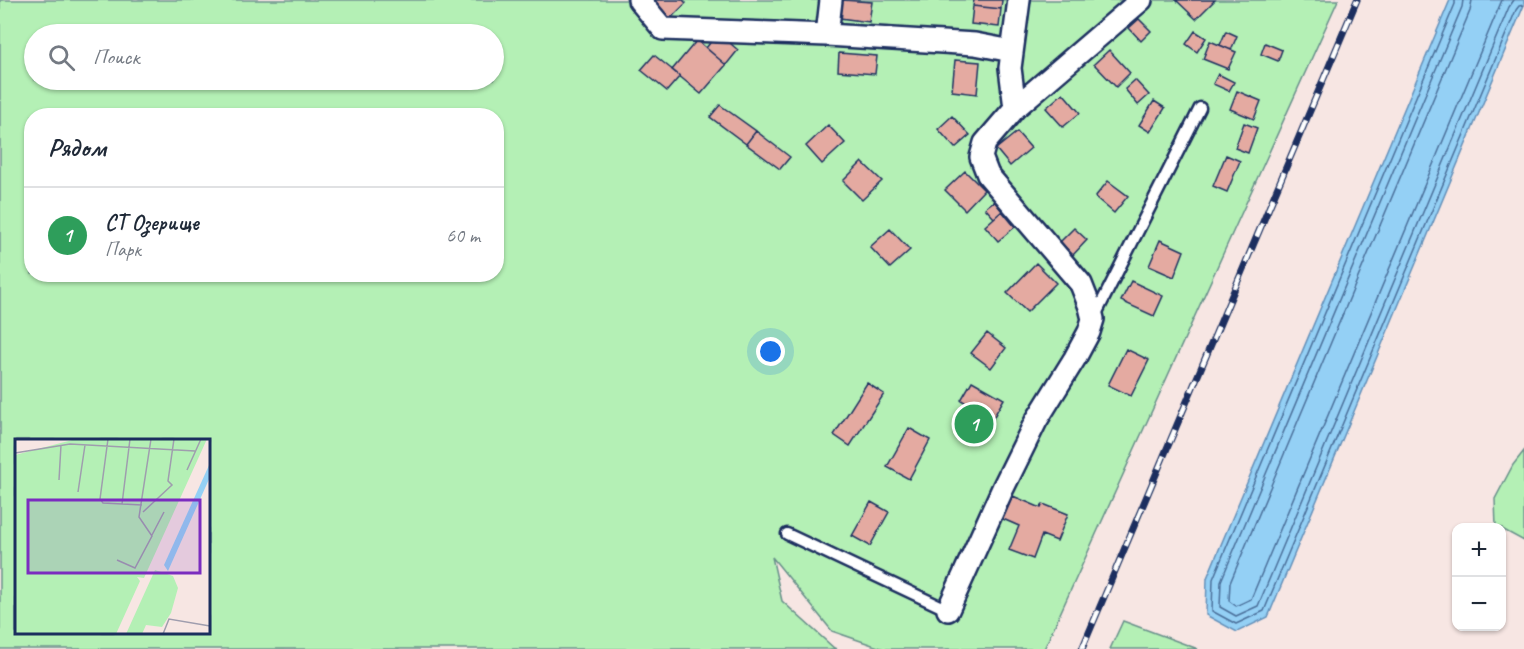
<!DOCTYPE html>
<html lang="ru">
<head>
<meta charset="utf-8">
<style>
	body { margin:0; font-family:Caveat,sans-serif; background:#f2f2f3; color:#1f2937 }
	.controls { position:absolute; right:18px; bottom:18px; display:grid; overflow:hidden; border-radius:12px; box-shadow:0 2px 4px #0004 }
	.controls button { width:54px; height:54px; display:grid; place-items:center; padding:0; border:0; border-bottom:2px solid #e0e1e3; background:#fff; color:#1f2937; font:30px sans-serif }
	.you { position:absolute; left:771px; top:352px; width:21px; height:21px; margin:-15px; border:4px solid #fff; border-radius:50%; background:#1a73e8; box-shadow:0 0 0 9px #1a73e833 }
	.badge { display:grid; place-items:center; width:39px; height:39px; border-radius:50%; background:#1b2f5e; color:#fff; font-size:20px; font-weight:700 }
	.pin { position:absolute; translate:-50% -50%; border:3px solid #fff; box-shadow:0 2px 6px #0006 }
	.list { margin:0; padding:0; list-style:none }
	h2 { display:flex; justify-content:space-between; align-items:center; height:78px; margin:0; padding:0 24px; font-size:26px }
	h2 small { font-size:20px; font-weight:400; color:#747a83 }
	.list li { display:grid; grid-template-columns:39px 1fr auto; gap:18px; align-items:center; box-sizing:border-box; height:96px; padding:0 24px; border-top:2px solid #e0e1e3 }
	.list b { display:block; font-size:22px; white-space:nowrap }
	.list p { margin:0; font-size:20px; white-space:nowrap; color:#747a83 }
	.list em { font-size:20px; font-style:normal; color:#747a83 }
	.icon { flex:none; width:33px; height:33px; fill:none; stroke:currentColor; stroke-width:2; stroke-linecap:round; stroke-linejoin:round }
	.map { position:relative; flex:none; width:1524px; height:649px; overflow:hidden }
	.search { position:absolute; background:#fff; box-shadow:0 2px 4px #0004; left:24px; top:24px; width:480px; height:66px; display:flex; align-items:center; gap:15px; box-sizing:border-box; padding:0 21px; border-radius:33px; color:#747a83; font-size:22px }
	.panel { position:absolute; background:#fff; box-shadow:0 2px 4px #0004; left:24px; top:108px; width:480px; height:174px; border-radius:24px }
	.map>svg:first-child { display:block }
</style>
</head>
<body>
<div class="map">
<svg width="1524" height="649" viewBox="0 0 1524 649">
	<rect width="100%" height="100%" fill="#f7e6e3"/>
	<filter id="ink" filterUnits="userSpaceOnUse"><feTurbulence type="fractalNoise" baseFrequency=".0167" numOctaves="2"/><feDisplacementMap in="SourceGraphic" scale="12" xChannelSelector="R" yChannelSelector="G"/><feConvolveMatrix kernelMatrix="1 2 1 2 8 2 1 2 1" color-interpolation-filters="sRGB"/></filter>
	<g filter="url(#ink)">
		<path fill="#b4f0b5" stroke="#68908a" stroke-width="1.5" fill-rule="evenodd" d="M0,0H1338L1044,649H884L832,631L772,557L782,601L834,648L837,649H0ZM34,34H494V80H34ZM32,116H496V274H32ZM16,440H208V632H16Z
			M1524,451V541L1502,529V528L1496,527L1495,499L1513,465Z
			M1123,621L1198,649H1110Z"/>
		<path fill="#94d0f5" stroke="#6490b9" stroke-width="1.5" d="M1450,0H1524V5L1268,617L1237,632L1206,615L1207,578Z"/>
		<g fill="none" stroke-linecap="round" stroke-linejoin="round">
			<path stroke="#4b6f9a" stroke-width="1.5" d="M1455,0V4L1213,579L1212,611L1236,624L1264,611L1516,10L1519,6L1524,5
				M1463,0L1462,7L1221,581L1220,607L1236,616L1258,606L1509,7L1514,0
				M1472,0L1470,11L1230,583L1229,601L1236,606L1251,599L1502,0"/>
		</g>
		<path fill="#e4aaa1" stroke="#1b2f5e" stroke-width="1.5" d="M651,0H683L686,3L668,21Z
			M842,0L872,2L869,22L840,18Z
			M974,0H1002L1001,9L973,6Z
			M1176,0H1215L1196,19Z
			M973,6L1001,9L999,27L971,24Z
			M1139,19L1151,31L1141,41L1129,28Z
			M1195,31L1206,38L1197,52L1186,44Z
			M1226,31L1237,36L1231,50L1220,45Z
			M718,33L738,50L726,65L706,48Z
			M697,40L726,65L701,94L672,70Z
			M1210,41L1236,52L1228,69L1203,59Z
			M1265,43L1282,50L1278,61L1261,54Z
			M1109,50L1130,73L1116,87L1094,64Z
			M839,53L877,56L875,74L838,71Z
			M654,55L680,76L667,91L641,70Z
			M955,60L980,62L977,94L952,91Z
			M1218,74L1234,82L1229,91L1213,84Z
			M1135,80L1149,95L1138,105L1125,89Z
			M1237,91L1261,101L1254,119L1230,109Z
			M1063,93L1080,113L1063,127L1046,108Z
			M1154,101L1165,108L1150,132L1139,125Z
			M720,105L756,131L746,144L710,117Z
			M952,116L970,135L955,148L938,129Z
			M1244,123L1257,128L1248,153L1235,148Z
			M828,125L845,143L822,164L806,146Z
			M756,131L790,157L780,169L746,144Z
			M1017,132L1031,148L1010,166L996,149Z
			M1226,155L1240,161L1227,192L1213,186Z
			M862,162L882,181L862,200L843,181Z
			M965,171L984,190L965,210L945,190Z
			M1108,181L1128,196L1114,213L1095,197Z
			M994,201L1002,211L994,218L985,208Z
			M1002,211L1015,227L998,241L985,226Z
			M1074,228L1087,240L1073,255L1060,242Z
			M890,229L910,250L890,268L870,247Z
			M1160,240L1184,251L1174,277L1149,266Z
			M1036,263L1056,283L1027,312L1007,293Z
			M1131,281L1163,296L1154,316L1121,301Z
			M987,333L1006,348L991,368L971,353Z
			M1126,349L1149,360L1131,396L1108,385Z
			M972,381L1004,399L993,418L961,400Z
			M867,383L884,394L850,446L834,435Z
			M909,428L930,440L909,479L887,467Z
			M1013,496L1041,508L1043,504L1068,514L1057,541L1042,535L1033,559L1009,550L1019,526L1003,519Z
			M871,502L889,512L870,546L852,536Z"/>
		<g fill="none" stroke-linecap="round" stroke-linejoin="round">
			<defs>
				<path id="service" d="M1095,316L1200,108
					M787,534L948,610"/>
				<path id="minor" d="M639,0L663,29L827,35L975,44L1012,51
					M827,35L831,0
					M1015,108L1141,0
					M948,610L1003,488L1036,421L1075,358L1089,332L1093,319L1090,307L1081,284L988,175L981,157L985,143L1015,108L1010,68L1019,0"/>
			</defs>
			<use href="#service" stroke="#1b2f5e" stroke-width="15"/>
			<use href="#minor" stroke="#1b2f5e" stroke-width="26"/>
			<use href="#service" stroke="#fff" stroke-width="10"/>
			<use href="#minor" stroke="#fff" stroke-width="21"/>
			<defs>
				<path id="rail" d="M1082,649L1357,0"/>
			</defs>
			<use href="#rail" stroke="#1b2f5e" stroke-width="7"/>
			<use href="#rail" stroke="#fff" stroke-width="4.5" stroke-dasharray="14" stroke-linecap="butt"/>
		</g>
	</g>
	<g transform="translate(15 439)">
		<rect width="195" height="195" fill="#f7e6e3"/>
		<path d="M61,0H192L129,139L122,138L125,142L101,195H0V16ZM140,131L158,137L163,149L156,174L147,188L131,186L127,195H111Z" fill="#b4f0b5"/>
		<path d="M195,24V38L153,132L149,126Z" fill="#94d0f5"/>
		<path fill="none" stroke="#9f9dae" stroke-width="1.5" d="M93,0L85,60L88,64L127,66M0,14L55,5L180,12M172,31L186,0M44,41L46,6M63,53L70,6M107,65L115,0M128,73L157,46L153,42L159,0M137,96L149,73M102,121L120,129L137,97L124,78L136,0M148,195L154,180L195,187"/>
		<path fill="#7b2cbf" fill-opacity="0.15" stroke="#7b2cbf" stroke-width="3" d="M13,61H185V134H13Z"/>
		<rect width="195" height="195" fill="none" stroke="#1b2f5e" stroke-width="3"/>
	</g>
</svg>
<div class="controls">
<button>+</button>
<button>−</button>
</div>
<div class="you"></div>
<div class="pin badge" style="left:974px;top:424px;background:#2e9e5b">1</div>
<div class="search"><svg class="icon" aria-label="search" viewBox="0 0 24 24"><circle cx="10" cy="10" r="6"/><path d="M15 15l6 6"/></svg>Поиск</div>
<section class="panel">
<h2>Рядом<small></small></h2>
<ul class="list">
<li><span class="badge" style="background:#2e9e5b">1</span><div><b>СТ Озерище</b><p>Парк</p></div><em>60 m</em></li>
</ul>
</section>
</div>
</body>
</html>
